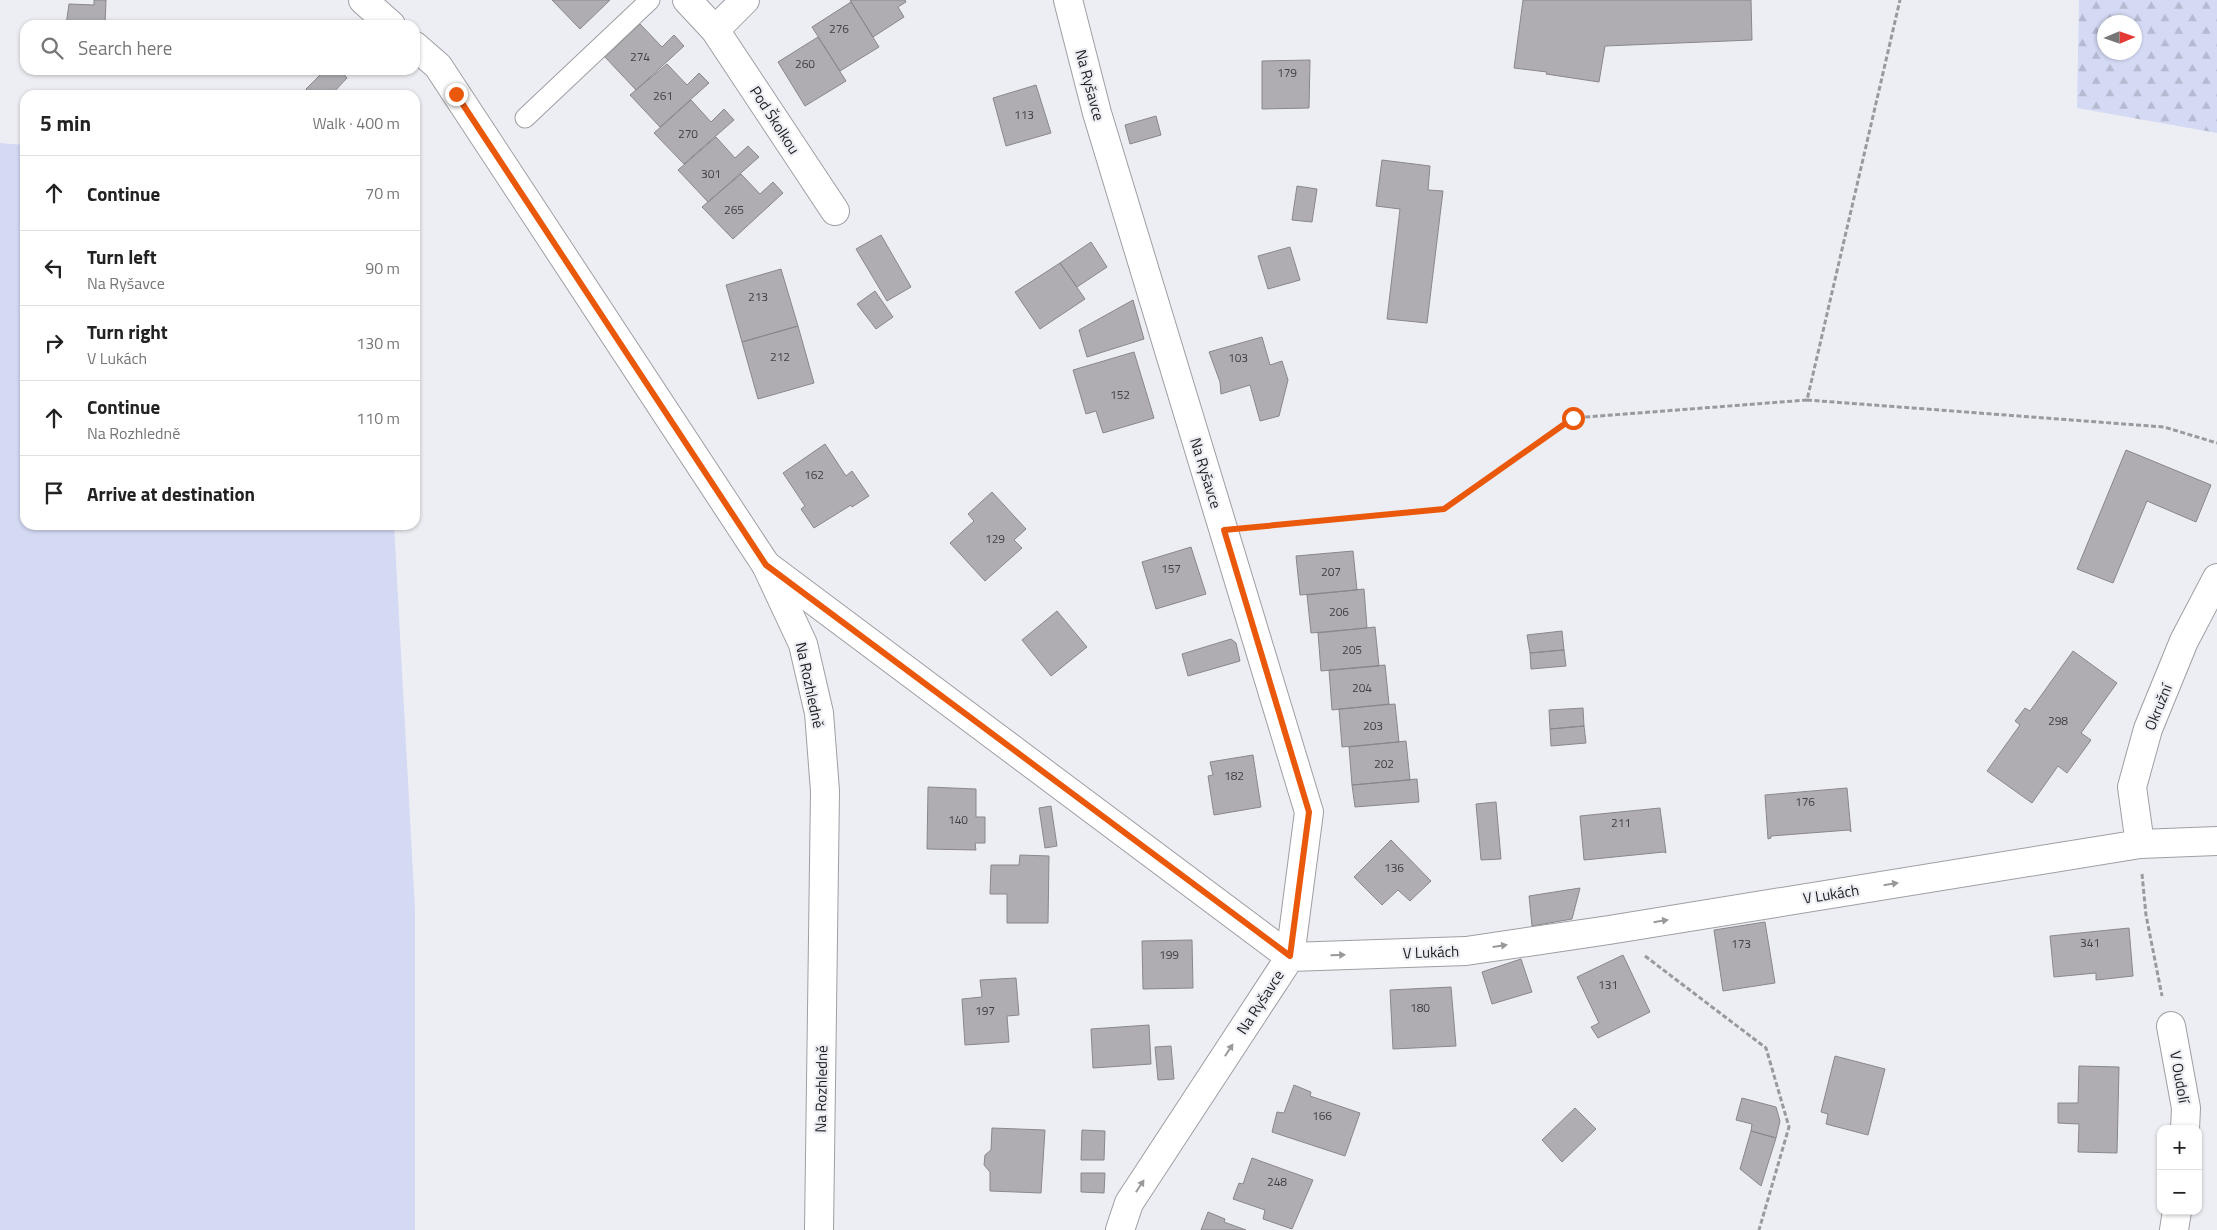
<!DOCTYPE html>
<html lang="en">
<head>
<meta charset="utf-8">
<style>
	body { margin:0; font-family:"Titillium Web",sans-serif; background:#f6f6f6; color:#222 }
	.controls { position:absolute; right:15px; bottom:15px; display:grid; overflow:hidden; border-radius:10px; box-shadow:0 1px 4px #0004 }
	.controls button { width:45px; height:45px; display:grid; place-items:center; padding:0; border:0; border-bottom:1px solid #e0e0e0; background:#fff; color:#222; font:25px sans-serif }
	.compass { position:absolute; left:2097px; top:15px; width:45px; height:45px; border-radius:50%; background:#fff; box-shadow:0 1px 4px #0004; rotate:88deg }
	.stop { position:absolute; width:15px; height:15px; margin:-11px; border:4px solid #ea580c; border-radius:50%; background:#fff }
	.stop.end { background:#ea580c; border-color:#fff; box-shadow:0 1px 5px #0008 }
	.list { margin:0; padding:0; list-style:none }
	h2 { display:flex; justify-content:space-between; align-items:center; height:65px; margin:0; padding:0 20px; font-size:21px }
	h2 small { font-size:16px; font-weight:400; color:#767676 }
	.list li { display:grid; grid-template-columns:32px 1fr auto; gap:15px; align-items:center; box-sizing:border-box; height:75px; padding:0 20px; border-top:1px solid #e0e0e0 }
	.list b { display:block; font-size:19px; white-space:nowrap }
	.list p { margin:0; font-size:16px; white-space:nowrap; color:#767676 }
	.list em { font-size:16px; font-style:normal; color:#767676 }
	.icon { flex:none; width:28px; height:28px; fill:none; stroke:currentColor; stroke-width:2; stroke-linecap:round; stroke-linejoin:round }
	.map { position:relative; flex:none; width:2217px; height:1230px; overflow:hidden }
	.search { position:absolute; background:#fff; box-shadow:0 1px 4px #0004; left:20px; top:20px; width:400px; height:55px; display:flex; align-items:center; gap:12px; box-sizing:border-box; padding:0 18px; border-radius:15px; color:#767676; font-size:19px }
	.panel { position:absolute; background:#fff; box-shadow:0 1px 4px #0004; left:20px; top:90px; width:400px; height:440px; border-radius:15px }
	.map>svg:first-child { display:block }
</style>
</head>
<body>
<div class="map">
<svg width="2217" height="1230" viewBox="0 0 2217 1230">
	<defs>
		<pattern id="forest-firs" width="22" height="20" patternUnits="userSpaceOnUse" patternTransform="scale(1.25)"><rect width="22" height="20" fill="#d4d9f4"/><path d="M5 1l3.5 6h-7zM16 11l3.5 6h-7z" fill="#b5bad1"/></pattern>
	</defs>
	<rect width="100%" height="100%" fill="#edeef3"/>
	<path fill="#d4d9f4" d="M0,143L25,145V525H394L415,910V1230H0Z"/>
	<path fill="url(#forest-firs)" fill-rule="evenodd" d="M2079,0H2217V133L2077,108ZM2104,22H2134V52H2104Z"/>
	<path fill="#afadb2" stroke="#89878c" d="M94,0H106L105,25H66L69,4L94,5Z
		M552,0H610L580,29Z
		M850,0H905L906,2L898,7L904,17L873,37Z
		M1523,0H1751L1752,40L1605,46L1599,82L1546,74L1547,72L1514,68Z
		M851,2L879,47L840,71L812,27Z
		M640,24L662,47L674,35L684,46L636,90L605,57Z
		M818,37L846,81L805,106L778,62Z
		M1310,60L1309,108L1262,109V61Z
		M667,64L687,85L699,73L709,83L660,127L630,95Z
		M68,70H101V72Z
		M325,70H340L347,78L331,95H312L306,89Z
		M1036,85L1051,133L1006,146L993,98Z
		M691,100L711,122L724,109L734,120L684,164L654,133Z
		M1156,116L1161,135L1130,144L1125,125Z
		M716,137L735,158L748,146L759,157L708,202L678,170Z
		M1382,160L1430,166L1428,190L1443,191L1427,323L1387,319L1400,209L1376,206Z
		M741,174L760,194L773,182L783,193L733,239L702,207Z
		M1297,186L1317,189L1312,222L1292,220Z
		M881,235L911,287L887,301L856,249Z
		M1091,242L1107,267L1077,287L1060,263Z
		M1290,247L1300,280L1268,289L1258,256Z
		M1060,263L1085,299L1040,329L1015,292Z
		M781,269L798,326L742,342L726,285Z
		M875,291L893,317L876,329L857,304Z
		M1133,300L1144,339L1087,357L1079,330Z
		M798,326L814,383L758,399L742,342Z
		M1262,337L1270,365L1282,361L1288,380L1279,416L1260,421L1250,385L1221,394L1220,382L1209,352Z
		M1134,352L1154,418L1103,433L1096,411L1086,414L1073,370Z
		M825,444L846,476L852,471L869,496L852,507L851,505L814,528L801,509L805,506L783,473Z
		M2126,450L2211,485L2196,522L2147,501L2113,583L2077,569Z
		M992,492L1026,529L1014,540L1022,548L985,581L950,543L974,521L968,514Z
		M1191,547L1206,594L1156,609L1142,562Z
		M1353,551L1357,590L1300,595L1296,556Z
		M1364,589L1367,628L1311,633L1307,595Z
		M1057,611L1087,647L1051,676L1022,640Z
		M1375,627L1379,666L1321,671L1318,633Z
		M1562,631L1564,650L1530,653L1527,635Z
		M1231,639L1236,643L1240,661L1188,676L1182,654Z
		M1564,650L1566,666L1531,669L1530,653Z
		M2073,651L2117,683L2081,733L2091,740L2067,773L2058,766L2032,803L1987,771L2020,725L2015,721L2025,708L2030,711Z
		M1385,665L1389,704L1332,710L1329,670Z
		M1395,704L1399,742L1342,747L1339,709Z
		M1583,708L1584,726L1550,729L1549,710Z
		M1584,726L1586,743L1551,746L1550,729Z
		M1406,741L1410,780L1352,785L1349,747Z
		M1253,755L1261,807L1214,815L1208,776L1213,775L1210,762Z
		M1417,779L1419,802L1355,807L1352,785Z
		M928,787L976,789V817H985V843H975L976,850L927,849Z
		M1847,788L1851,832L1849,830L1771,836V838L1768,839L1765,795Z
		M1496,802L1501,859L1481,860L1476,804Z
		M1051,806L1057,846L1045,848L1039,808Z
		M1660,808L1666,853L1664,852L1584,860L1580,816Z
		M1391,840L1431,881L1410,901L1398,890L1382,905L1354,877Z
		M1020,855L1049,856L1048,923H1007V894H990L991,865H1019Z
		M1580,888L1572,919L1532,926L1529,896Z
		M1765,922L1775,983L1723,991L1714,930Z
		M2129,928L2133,976L2096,980V973L2054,977L2050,936Z
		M1192,940L1193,988L1143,989L1142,941Z
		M1623,955L1650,1012L1598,1038L1591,1027L1599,1023L1577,977Z
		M1521,959L1532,992L1492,1004L1482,972Z
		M1016,978L1019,1015L1007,1016L1009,1042L965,1045L962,999L982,997L980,980Z
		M1451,987L1456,1046L1393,1049L1390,990Z
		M1149,1025L1151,1064L1093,1068L1091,1029Z
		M1171,1046L1174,1079L1158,1080L1155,1047Z
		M1835,1056L1885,1069L1868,1135L1826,1124L1828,1114L1821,1112Z
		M2079,1066L2119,1067L2117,1153L2078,1152L2079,1124L2058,1123V1103H2078Z
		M1294,1085L1311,1092L1310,1096L1360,1113L1345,1156L1272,1132L1277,1112L1284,1113Z
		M1742,1098L1776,1107L1780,1121L1776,1138L1751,1131L1752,1124L1736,1120Z
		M1575,1108L1596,1129L1562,1162L1542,1140Z
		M992,1128L1045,1130L1041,1193L990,1191V1172L984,1165L985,1155L991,1150Z
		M1082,1130L1105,1131L1104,1160H1081Z
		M1751,1131L1776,1138L1761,1186L1740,1169Z
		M1252,1158L1313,1180L1292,1229L1263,1219L1265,1210L1233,1199L1239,1183L1243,1184Z
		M1081,1173H1105L1104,1193L1081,1192Z
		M1208,1212L1225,1219L1224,1222L1246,1230H1201Z"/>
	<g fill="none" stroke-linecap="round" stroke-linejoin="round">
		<defs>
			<path id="service" d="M525,118L650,0"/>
			<path id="minor" d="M687,0L715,30L745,0
				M1068,0L1097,113L1309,812L1290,957L1129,1203L1120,1230
				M715,30L835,211
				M766,565L1290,957L1466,951L1609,930L2140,844L2217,841
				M2140,844L2132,787L2148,729L2184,641L2217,578
				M2171,1026L2186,1108L2185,1129
				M2174,1230L2177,1211"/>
			<path id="tertiary" d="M363,0L391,25
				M415,46L438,66L766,565L803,644L819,713L825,791L819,1230"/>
		</defs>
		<use href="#service" stroke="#9e9fa4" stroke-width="21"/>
		<use href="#minor" stroke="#9e9fa4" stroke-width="30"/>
		<use href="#tertiary" stroke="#9e9fa4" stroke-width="30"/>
		<path stroke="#9a9a9e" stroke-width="3" stroke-dasharray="5 2.5" stroke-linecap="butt" d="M1807,400L2164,427L2217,443
			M1255,527L1444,509L1573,418L1807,400L1900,0
			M2142,874L2146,915L2162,996
			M1645,956L1766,1048L1789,1127L1759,1230"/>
		<use href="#service" stroke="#fff" stroke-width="19"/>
		<use href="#minor" stroke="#fff" stroke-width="28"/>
		<use href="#tertiary" stroke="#fff" stroke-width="28"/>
	</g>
	<defs><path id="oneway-solid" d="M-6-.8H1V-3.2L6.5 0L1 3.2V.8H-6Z" transform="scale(1.25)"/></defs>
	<g fill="#99999a">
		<use href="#oneway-solid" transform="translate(1891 884) rotate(-9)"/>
		<use href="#oneway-solid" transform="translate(1661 921) rotate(-9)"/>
		<use href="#oneway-solid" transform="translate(1500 946) rotate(-8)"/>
		<use href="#oneway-solid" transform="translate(1338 955) rotate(-2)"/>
		<use href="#oneway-solid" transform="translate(1229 1050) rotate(-57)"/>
		<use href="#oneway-solid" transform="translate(1140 1186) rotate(-57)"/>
	</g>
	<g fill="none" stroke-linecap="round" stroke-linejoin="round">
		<path stroke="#ea580c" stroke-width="6" d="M456,94L766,565L1290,956L1309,812L1224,530L1444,509L1573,418"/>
	</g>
	<g text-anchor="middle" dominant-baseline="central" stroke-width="4.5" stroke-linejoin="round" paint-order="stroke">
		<g font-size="12" fill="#414043">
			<text x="839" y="28">276</text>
			<text x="640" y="56">274</text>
			<text x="805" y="63">260</text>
			<text x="1287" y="72">179</text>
			<text x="663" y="95">261</text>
			<text x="1024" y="114">113</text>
			<text x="688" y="133">270</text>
			<text x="711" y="173">301</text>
			<text x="734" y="209">265</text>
			<text x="758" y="296">213</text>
			<text x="780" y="356">212</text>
			<text x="1238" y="357">103</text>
			<text x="1120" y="394">152</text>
			<text x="814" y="474">162</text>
			<text x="995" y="538">129</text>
			<text x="1171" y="568">157</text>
			<text x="1331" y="571">207</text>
			<text x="1339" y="611">206</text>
			<text x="1352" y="649">205</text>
			<text x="1362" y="687">204</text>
			<text x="2058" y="720">298</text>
			<text x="1373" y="725">203</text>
			<text x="1384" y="763">202</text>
			<text x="1234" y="775">182</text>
			<text x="1805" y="801">176</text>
			<text x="958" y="819">140</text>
			<text x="1621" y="822">211</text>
			<text x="1394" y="867">136</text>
			<text x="2090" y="942">341</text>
			<text x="1741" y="943">173</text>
			<text x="1169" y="954">199</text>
			<text x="1608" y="984">131</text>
			<text x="1420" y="1007">180</text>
			<text x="985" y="1010">197</text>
			<text x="1322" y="1115">166</text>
			<text x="1277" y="1181">248</text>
		</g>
		<g font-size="15" fill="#1c1c1e" stroke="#edeef3">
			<text transform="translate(1090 85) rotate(75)">Na Ryšavce</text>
			<text transform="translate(775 120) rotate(57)">Pod Školkou</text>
			<text transform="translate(1206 473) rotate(73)">Na Ryšavce</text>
			<text transform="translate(810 685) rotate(78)">Na Rozhledně</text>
			<text transform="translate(2158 707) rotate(-68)">Okružní</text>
			<text transform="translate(1831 894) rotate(-9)">V Lukách</text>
			<text transform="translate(1431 952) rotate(-2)">V Lukách</text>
			<text transform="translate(1260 1002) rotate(-57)">Na Ryšavce</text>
			<text transform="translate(2180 1077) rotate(80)">V Oudolí</text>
			<text transform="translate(821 1089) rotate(-89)">Na Rozhledně</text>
		</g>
	</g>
</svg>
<div class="controls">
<button>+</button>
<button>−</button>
</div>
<svg class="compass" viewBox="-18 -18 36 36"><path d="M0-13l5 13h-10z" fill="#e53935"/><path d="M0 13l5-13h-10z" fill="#767676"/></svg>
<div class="stop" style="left:1573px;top:418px"></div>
<div class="stop end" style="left:456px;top:94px"></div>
<div class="search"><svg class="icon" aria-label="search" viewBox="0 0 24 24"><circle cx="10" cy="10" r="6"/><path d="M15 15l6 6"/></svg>Search here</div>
<section class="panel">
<h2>5 min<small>Walk · 400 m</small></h2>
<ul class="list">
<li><svg class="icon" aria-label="ahead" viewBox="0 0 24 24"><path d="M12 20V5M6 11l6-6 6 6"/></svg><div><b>Continue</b></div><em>70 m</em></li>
<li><svg class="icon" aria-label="left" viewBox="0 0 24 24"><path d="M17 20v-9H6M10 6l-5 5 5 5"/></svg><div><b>Turn left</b><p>Na Ryšavce</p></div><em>90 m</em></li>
<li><svg class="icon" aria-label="right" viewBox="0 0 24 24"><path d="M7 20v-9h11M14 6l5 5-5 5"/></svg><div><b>Turn right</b><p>V Lukách</p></div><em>130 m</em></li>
<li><svg class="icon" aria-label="ahead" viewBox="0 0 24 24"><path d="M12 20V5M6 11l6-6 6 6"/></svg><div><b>Continue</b><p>Na Rozhledně</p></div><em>110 m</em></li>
<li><svg class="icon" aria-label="arrive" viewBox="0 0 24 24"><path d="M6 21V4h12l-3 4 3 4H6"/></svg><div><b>Arrive at destination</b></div></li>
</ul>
</section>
</div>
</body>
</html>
